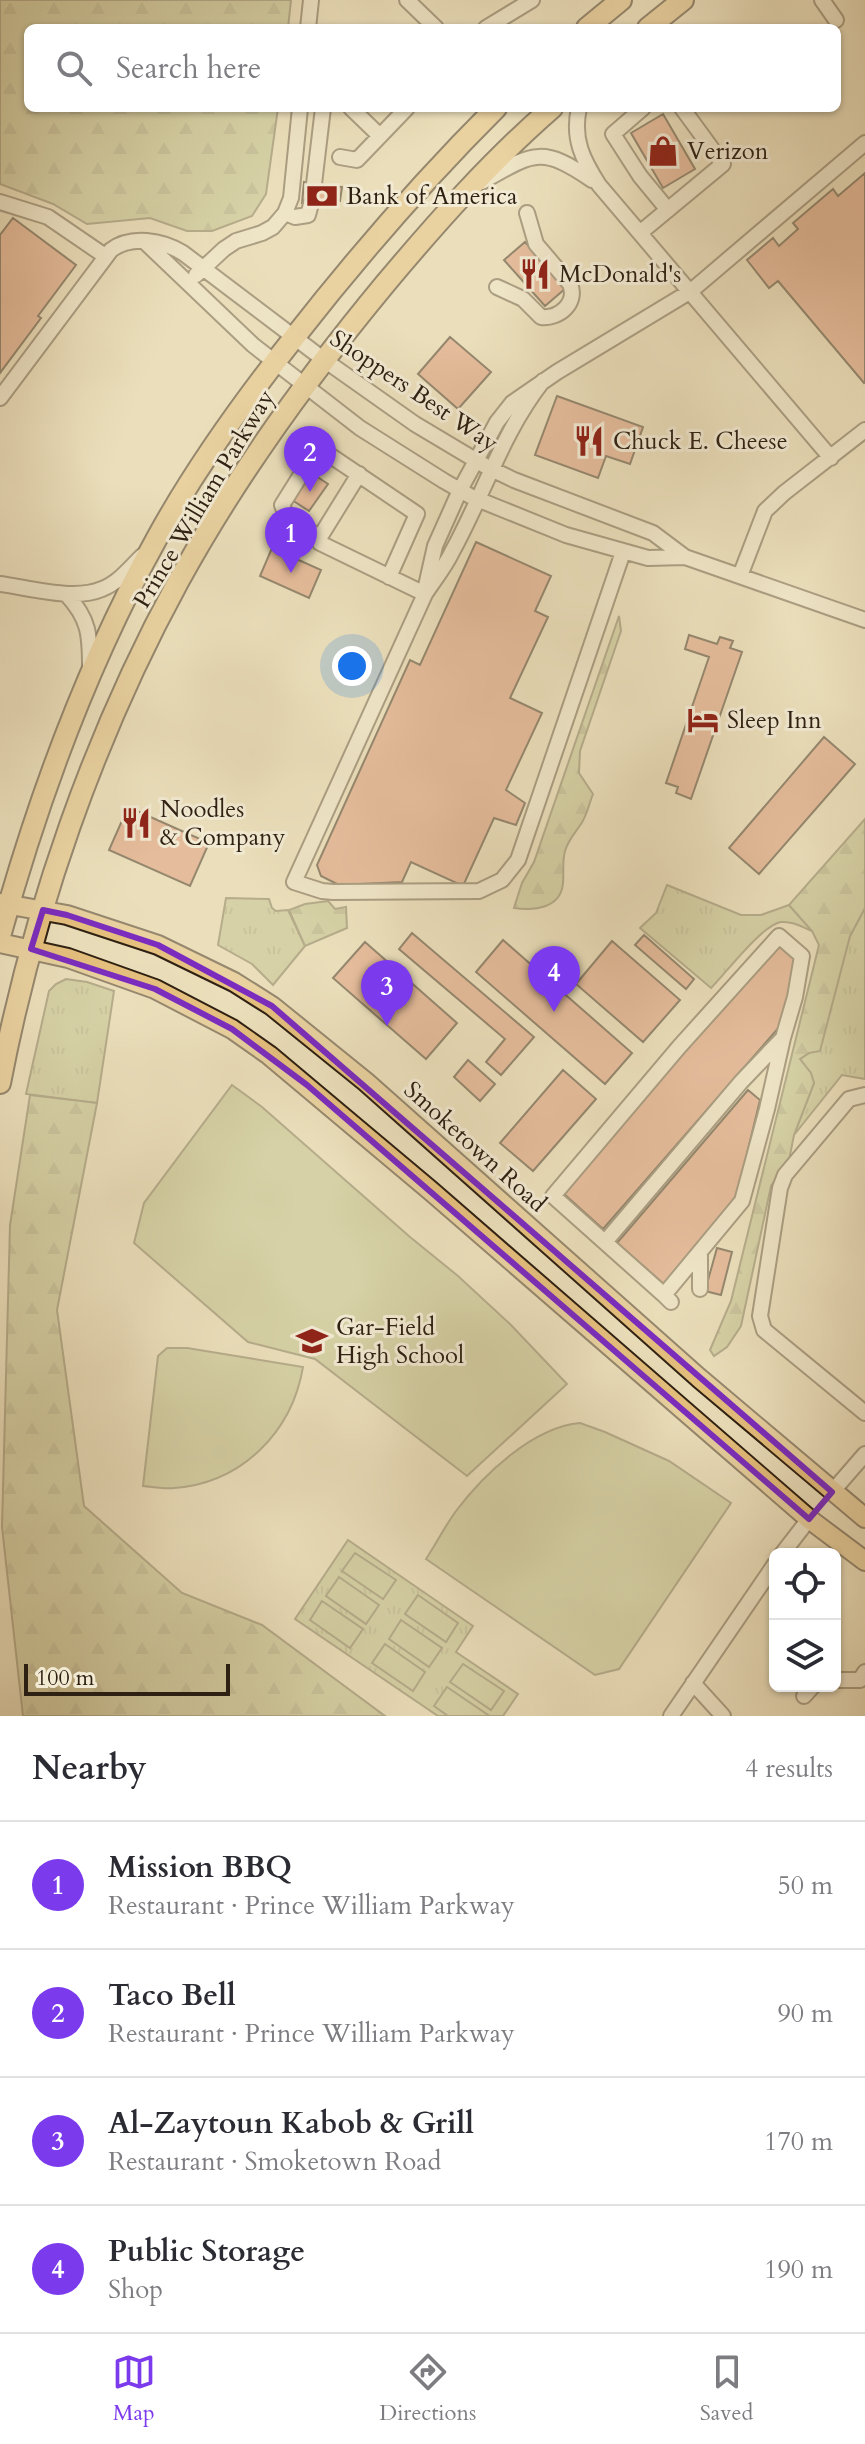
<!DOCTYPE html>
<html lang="en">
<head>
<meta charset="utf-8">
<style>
	body { margin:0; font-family:Cardo,serif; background:#f2f2f3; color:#2b2b33 }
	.controls { position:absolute; right:24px; bottom:24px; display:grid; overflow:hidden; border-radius:12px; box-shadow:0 2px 6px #0004 }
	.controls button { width:72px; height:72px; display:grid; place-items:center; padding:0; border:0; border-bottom:2px solid #e1e1e2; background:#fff; color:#2b2b33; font:40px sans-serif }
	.scale { position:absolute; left:24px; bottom:20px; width:206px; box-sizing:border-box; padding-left:8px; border:4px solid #2e2012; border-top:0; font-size:22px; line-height:28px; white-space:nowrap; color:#2e2012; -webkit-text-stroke:6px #f2ead3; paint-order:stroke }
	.you { position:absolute; left:352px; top:666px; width:28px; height:28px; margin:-20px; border:6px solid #fff; border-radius:50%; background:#1a73e8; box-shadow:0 0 0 12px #1a73e833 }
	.badge { display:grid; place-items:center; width:52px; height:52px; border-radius:50%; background:#7c3aed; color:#fff; font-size:26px; font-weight:700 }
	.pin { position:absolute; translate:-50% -66px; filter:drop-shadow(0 2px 4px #0008) }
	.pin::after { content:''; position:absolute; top:42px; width:28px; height:24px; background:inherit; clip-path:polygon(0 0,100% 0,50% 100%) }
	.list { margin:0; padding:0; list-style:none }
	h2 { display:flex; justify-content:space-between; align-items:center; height:104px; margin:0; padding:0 32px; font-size:34px }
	h2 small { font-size:26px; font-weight:400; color:#7c7c81 }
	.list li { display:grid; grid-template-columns:52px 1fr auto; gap:24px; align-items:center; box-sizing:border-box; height:128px; padding:0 32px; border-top:2px solid #e1e1e2 }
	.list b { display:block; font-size:30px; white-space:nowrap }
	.list p { margin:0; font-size:26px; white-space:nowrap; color:#7c7c81 }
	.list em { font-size:26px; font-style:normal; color:#7c7c81 }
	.icon { flex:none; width:44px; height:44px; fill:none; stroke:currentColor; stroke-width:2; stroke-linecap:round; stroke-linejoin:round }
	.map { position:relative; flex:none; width:865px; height:1716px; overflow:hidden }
	.search { position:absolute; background:#fff; box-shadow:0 2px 6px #0004; left:24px; right:24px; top:24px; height:88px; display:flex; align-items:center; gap:20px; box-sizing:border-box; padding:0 28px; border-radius:12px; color:#7c7c81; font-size:30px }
	.sheet { height:616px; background:#fff }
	nav { display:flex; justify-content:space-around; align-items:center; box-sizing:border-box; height:112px; border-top:2px solid #e1e1e2; background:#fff; font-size:22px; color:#7c7c81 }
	nav a { display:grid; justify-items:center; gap:4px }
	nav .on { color:#7c3aed }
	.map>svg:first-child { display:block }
</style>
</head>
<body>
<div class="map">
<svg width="865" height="1716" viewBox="0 0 865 1716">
	<defs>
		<pattern id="grass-tufts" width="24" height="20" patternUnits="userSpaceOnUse" patternTransform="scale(2)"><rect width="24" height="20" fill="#bcc08d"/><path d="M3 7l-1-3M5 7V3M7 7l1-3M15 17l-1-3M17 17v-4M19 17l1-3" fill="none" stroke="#a2a579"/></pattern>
		<pattern id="forest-firs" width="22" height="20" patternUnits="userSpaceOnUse" patternTransform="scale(2)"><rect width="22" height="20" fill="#bcc08d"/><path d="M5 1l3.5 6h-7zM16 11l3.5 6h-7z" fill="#a2a579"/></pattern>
	</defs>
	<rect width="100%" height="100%" fill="#ebdfbb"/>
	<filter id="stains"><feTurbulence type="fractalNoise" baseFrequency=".0025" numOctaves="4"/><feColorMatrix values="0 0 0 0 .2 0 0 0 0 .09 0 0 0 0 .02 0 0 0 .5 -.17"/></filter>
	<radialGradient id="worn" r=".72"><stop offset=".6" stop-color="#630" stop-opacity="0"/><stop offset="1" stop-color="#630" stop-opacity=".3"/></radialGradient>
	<path fill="url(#grass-tufts)" stroke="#757050" stroke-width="2" d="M667,885L741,915H761L789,905L812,931C802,927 793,921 781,922C762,925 726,973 711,988L640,928L656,913Z
		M226,898L269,899L272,908L276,911L288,910L305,946L273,985L252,964L218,945Z
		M865,908V1079L842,1075L794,1135L814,1083L811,1074L800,1059L809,1053L850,936Z
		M66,979L87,982L114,991L97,1103L26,1094L49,991L56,984Z
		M348,1540L473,1626L456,1652L518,1694L503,1716H438L295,1619Z"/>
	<path fill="url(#forest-firs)" stroke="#757050" stroke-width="2" d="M0,0H291L288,28H28V108H278L266,194L252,216L212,231H187L150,218L87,224L53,204L0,184Z
		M619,616L621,631L580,751L579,773L593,794C589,804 587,815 581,824C575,833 568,840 565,851C562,862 564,872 563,883C561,908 535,911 514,908L522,883L534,862Z
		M865,819V908L850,936L820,1051L809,1053L800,1059L811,1073L814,1083L794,1135L789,1160L771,1186L741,1326L727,1347L714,1356L710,1350L731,1301L819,945L812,931L789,905Z
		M328,901L335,909L346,907L347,928L305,946L289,910L305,904Z
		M30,1095L97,1103L57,1310L84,1506L182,1593L262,1625L385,1716H23L2,1527L10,1225Z"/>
	<path fill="#bcc08d" stroke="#757050" stroke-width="2" d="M232,1085L262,1107L410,1237L458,1276L510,1324L567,1384L467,1476L315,1359L248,1342L134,1243L144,1203Z
		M167,1348H187L303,1367C292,1432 242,1483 174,1488C164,1489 154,1487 143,1486L158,1356Z
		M580,1423L605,1432L669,1461L731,1503L619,1669L595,1675L426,1559C436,1544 445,1526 456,1511C483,1475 533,1427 580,1423Z
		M355,1553L396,1580L383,1599L342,1571Z
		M339,1577L379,1605L366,1624L326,1596Z
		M418,1595L458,1623L446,1642L405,1614Z
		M322,1601L363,1629L350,1648L310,1620Z
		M401,1620L442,1648L429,1667L389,1639Z
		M385,1644L425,1672L413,1691L372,1663Z
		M463,1664L504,1691L491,1710L450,1682Z
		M447,1687L488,1715L487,1716H448L434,1706Z"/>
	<path fill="#e19676" stroke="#2e2012" stroke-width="2" d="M663,114L695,169L663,188L631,133Z
		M865,173V382L864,383L778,281L769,288L747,260L773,238L779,246L798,229L793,223L833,189L838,196Z
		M304,182L342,187L340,201L336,200L335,207L302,203Z
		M13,218L76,265L38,316L41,318L0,373V235Z
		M525,242L566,288L545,306L504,260Z
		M450,337L491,372L458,409L418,374Z
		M557,396L643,427L630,464L606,456L598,478L535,455Z
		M310,472L328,484L309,511L292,500Z
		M476,542L551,576L535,611L548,617L510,698L542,713L506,790L525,803L516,825L494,818L463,886L411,862L402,882L339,885L321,876L317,865L410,660L420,665Z
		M272,548L321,570L309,598L260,576Z
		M689,635L717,644L720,637L733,641L730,648L742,652L691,799L676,793L678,787L666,783L709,657L685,649Z
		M824,737L855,764L759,874L729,848Z
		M128,807L209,843L190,886L109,850Z
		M412,933L534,1037L501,1075L486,1062L505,1039L399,949Z
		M644,935L694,979L686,989L635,945Z
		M503,940L632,1053L605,1084L476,972Z
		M612,941L680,1000L643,1042L576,984Z
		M365,942L457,1023L426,1059L333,978Z
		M779,943L797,960L781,1025L603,1229L563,1193Z
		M468,1060L495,1084L480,1101L454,1077Z
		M563,1070L596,1099L533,1171L500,1143Z
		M748,1090L760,1100L735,1203L665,1285L617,1243Z
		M717,1248L732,1252L721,1295L705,1291Z"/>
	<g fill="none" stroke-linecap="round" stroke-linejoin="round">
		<defs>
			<path id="minor" d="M407,0L436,28
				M822,0L836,20
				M308,28L311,0
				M486,28L532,0
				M351,108L380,136
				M579,108C572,139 583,160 599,185L831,458
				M643,108L613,134L640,176L668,210
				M340,157L357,160L407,108
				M482,182C533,153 541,145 592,180
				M314,184L323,108
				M0,202L48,217L105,256
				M285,213L295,217L308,215L311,204
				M641,232L723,164L682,108
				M145,242L253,345L360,428L444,481L472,497L566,535L648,558L685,557
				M196,275L224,249L236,241L262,233L273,227L285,213L291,198L300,108
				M497,287L523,299L541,317C559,319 578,303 570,284L536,244L527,213
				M543,381C503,431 483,496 452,552C445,567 434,580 425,594L294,882L322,891L333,892L479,891L502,880L518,860L623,552
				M0,398L111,250C131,235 162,240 183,253L323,359L415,424L487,467L514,480L653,533L685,557L865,620
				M359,474L320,537V543L425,594
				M320,537C306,529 287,522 282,505L309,462L315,458L331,456L417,514L389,577
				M740,576L765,511L784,493L865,430
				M0,584C30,588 74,601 102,589C118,583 130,568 142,556
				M426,586L435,546L460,490L497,422L512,403L557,372L691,291L865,143
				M67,595C89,619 90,635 90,667
				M865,1095L849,1099L785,1175L780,1188L760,1316L764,1330L865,1413
				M605,1242L741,1082L783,1038
				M700,1289V1253
				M664,1295L742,1201L767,1109L783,1038L795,997L802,956L779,936L679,1047L553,1196L664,1295L671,1302
				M832,1492L865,1454
				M782,1554L809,1519
				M835,1680H860L865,1672
				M693,1683L723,1716
				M804,1696L813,1686
				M671,1716L775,1564"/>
			<path id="major" d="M0,903L67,915L158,945L234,982L272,1006L366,1082L699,1378L865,1518
				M0,943L68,958L155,989L232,1029L269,1055L431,1191L809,1519L865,1561"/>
			<path id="highway" d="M587,28L621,0
				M648,28L683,0
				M0,936C38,798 87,664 157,538C196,467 243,402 293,339C357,257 423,181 496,108
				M0,1083C33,911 94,736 178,582C236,476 308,377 385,284C437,222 491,161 552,108"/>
		</defs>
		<use href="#minor" stroke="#5d503c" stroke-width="18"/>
		<use href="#major" stroke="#2e2012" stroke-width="22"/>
		<use href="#highway" stroke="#2e2012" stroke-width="24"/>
		<use href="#minor" stroke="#f2ead3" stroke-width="14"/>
		<use href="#major" stroke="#e6c07e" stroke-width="18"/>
		<use href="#highway" stroke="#e6c07e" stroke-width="20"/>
	</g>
	<path d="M0 0H865V1716H0ZM43,910L67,915L158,945L272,1006L832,1492L809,1519L307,1085L232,1029L155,989L31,949Z" fill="#ebdfbb" fill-opacity=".55" fill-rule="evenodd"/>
	<path fill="none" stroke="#7b2cbf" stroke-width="6" stroke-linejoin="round" d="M43,910L67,915L158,945L272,1006L832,1492L809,1519L307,1085L232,1029L155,989L31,949Z"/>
	<defs>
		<symbol id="shop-bare" viewBox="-9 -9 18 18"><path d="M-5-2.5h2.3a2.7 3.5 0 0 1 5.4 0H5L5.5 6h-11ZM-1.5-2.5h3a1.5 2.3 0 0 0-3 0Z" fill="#8f2418" stroke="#f2ead3" stroke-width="2.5" paint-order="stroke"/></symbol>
		<symbol id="bank-bare" viewBox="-9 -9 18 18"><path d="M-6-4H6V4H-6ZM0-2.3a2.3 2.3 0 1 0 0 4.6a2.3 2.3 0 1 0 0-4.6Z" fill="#8f2418" stroke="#f2ead3" stroke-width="2.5" paint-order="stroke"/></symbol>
		<symbol id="restaurant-bare" viewBox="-9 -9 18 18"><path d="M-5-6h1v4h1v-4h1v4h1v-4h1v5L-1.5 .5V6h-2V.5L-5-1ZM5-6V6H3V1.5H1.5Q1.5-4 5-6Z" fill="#8f2418" stroke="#f2ead3" stroke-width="2.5" paint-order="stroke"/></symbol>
		<symbol id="hotel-bare" viewBox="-9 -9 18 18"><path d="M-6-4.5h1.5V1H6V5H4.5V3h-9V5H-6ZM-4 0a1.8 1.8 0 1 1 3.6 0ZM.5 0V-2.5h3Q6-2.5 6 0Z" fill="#8f2418" stroke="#f2ead3" stroke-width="2.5" paint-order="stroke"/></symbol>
		<symbol id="school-bare" viewBox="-9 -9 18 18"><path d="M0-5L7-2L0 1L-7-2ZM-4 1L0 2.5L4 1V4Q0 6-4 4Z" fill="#8f2418" stroke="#f2ead3" stroke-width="2.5" paint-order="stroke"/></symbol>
	</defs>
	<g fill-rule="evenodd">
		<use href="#shop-bare" x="641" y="129" width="44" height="44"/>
		<use href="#bank-bare" x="300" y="174" width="44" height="44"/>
		<use href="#restaurant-bare" x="513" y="252" width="44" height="44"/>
		<use href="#restaurant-bare" x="567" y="419" width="44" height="44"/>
		<use href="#hotel-bare" x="681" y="698" width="44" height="44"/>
		<use href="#restaurant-bare" x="114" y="801" width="44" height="44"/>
		<use href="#school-bare" x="290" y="1319" width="44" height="44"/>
	</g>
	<g text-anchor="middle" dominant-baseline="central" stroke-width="6" stroke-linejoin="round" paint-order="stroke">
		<g font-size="24" fill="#2e2012" stroke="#f2ead3" text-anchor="start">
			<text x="687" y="151">Verizon</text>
			<text x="346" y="196">Bank of America</text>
			<text x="559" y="274">McDonald's</text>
			<text x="613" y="441">Chuck E. Cheese</text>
			<text x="727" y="720">Sleep Inn</text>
			<text x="160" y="809">Noodles<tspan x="160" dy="28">&amp; Company</tspan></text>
			<text x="336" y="1327">Gar-Field<tspan x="336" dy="28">High School</tspan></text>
		</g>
		<g font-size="24" fill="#2e2012" stroke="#f2ead3">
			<text transform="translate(414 391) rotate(34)">Shoppers Best Way</text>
			<text transform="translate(204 499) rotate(-59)">Prince William Parkway</text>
			<text transform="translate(475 1147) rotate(42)">Smoketown Road</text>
		</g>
	</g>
	<rect width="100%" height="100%" filter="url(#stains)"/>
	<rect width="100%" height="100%" fill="url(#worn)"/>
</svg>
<div class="controls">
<button><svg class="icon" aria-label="locate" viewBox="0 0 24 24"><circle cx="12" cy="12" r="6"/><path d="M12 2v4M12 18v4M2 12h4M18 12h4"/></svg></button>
<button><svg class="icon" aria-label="layers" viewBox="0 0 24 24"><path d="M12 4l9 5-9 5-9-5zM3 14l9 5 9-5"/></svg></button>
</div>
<div class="scale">100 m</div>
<div class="you"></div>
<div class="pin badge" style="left:291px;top:573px">1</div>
<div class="pin badge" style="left:310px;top:492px">2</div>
<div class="pin badge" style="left:387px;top:1026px">3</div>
<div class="pin badge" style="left:554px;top:1012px">4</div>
<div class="search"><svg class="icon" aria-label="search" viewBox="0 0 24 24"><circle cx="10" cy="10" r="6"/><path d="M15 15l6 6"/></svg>Search here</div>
</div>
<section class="sheet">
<h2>Nearby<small>4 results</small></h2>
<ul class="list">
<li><span class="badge">1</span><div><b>Mission BBQ</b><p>Restaurant · Prince William Parkway</p></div><em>50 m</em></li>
<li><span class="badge">2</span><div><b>Taco Bell</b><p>Restaurant · Prince William Parkway</p></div><em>90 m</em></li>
<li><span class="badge">3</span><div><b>Al-Zaytoun Kabob &amp; Grill</b><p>Restaurant · Smoketown Road</p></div><em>170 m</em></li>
<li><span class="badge">4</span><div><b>Public Storage</b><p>Shop</p></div><em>190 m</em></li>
</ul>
</section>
<nav>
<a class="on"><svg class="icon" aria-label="map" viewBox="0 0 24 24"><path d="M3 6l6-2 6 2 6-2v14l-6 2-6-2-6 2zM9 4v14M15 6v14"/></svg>Map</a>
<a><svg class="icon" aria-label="directions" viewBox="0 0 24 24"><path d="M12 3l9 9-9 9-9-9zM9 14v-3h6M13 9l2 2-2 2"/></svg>Directions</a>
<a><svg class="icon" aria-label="saved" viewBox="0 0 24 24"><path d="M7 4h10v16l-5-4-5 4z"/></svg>Saved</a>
</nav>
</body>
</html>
